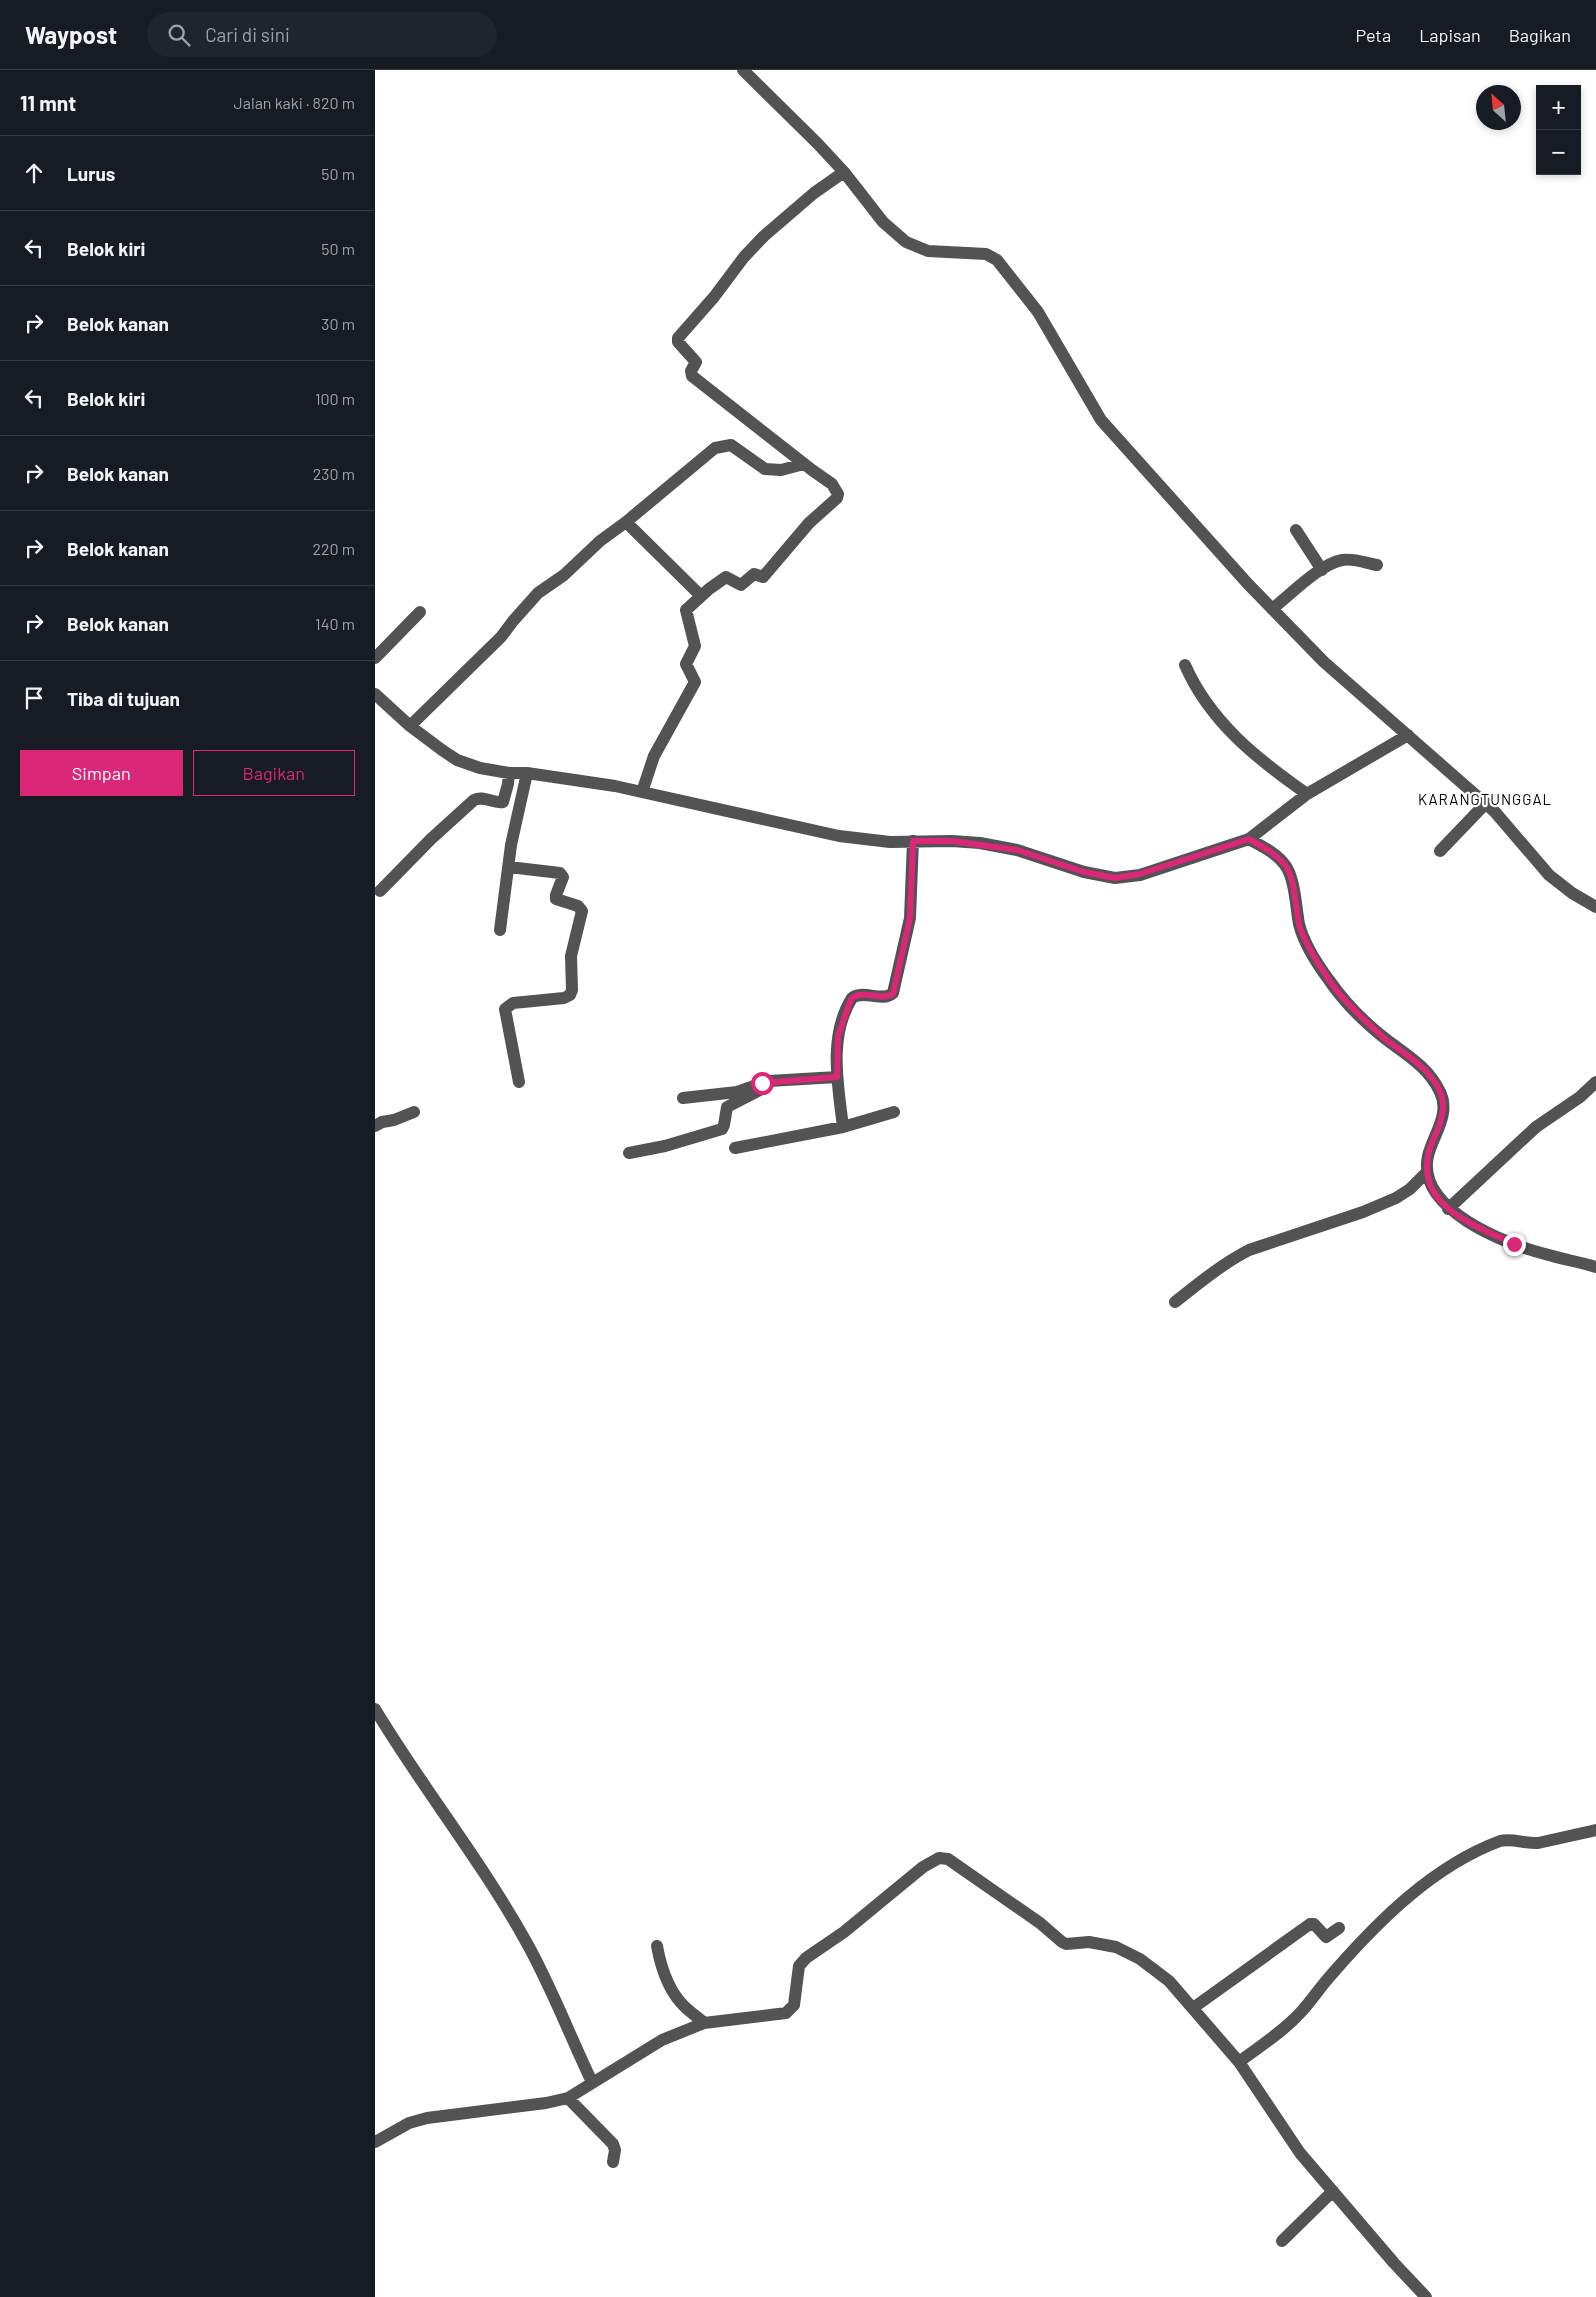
<!DOCTYPE html>
<html lang="id">
<head>
<meta charset="utf-8">
<style>
	body { margin:0; font-family:Barlow,sans-serif; background:#20242c; color:#f1f3f6 }
	.controls { position:absolute; right:15px; top:15px; display:grid; overflow:hidden; border-radius:0px; box-shadow:0 2px 8px #0003 }
	.controls button { width:45px; height:45px; display:grid; place-items:center; padding:0; border:0; border-bottom:1px solid #363941; background:#171b24; color:#f1f3f6; font:25px sans-serif }
	.compass { position:absolute; left:1101px; top:15px; width:45px; height:45px; border-radius:50%; background:#171b24; box-shadow:0 2px 8px #0003; rotate:333deg }
	.stop { position:absolute; width:15px; height:15px; margin:-11px; border:4px solid #db2777; border-radius:50%; background:#fff }
	.stop.end { background:#db2777; border-color:#fff; box-shadow:0 1px 5px #0008 }
	.list { margin:0; padding:0; list-style:none }
	h2 { display:flex; justify-content:space-between; align-items:center; height:65px; margin:0; padding:0 20px; font-size:21px }
	h2 small { font-size:16px; font-weight:400; color:#9ea1a6 }
	.list li { display:grid; grid-template-columns:32px 1fr auto; gap:15px; align-items:center; box-sizing:border-box; height:75px; padding:0 20px; border-top:1px solid #363941 }
	.list b { display:block; font-size:19px; white-space:nowrap }
	.list em { font-size:16px; font-style:normal; color:#9ea1a6 }
	.actions { display:flex; gap:10px; padding:15px 20px }
	.actions a { flex:1; padding:11px 0; border:1px solid #db2777; border-radius:0px; text-align:center; font-size:18px; color:#db2777 }
	.actions .main { background:#db2777; color:#fff }
	.icon { flex:none; width:28px; height:28px; fill:none; stroke:currentColor; stroke-width:2; stroke-linecap:round; stroke-linejoin:round }
	.map { position:relative; flex:none; width:1221px; height:2227px; overflow:hidden }
	header { display:flex; align-items:center; gap:30px; box-sizing:border-box; height:70px; padding:0 25px; background:#171b24; border-bottom:1px solid #363941 }
	header strong { font-size:24px }
	nav { display:flex; gap:28px; margin-inline-start:auto; font-size:18px }
	.search { width:350px; height:45px; background:#20242c; display:flex; align-items:center; gap:12px; box-sizing:border-box; padding:0 18px; border-radius:28px; color:#9ea1a6; font-size:19px }
	main { display:flex }
	aside { flex:1; background:#171b24 }
	.map>svg:first-child { display:block }
</style>
</head>
<body>
<header>
<strong>Waypost</strong>
<div class="search"><svg class="icon" aria-label="search" viewBox="0 0 24 24"><circle cx="10" cy="10" r="6"/><path d="M15 15l6 6"/></svg>Cari di sini</div>
<nav><a>Peta</a><a>Lapisan</a><a>Bagikan</a></nav>
</header>
<main>
<aside>
<h2>11 mnt<small>Jalan kaki · 820 m</small></h2>
<ul class="list">
<li><svg class="icon" aria-label="ahead" viewBox="0 0 24 24"><path d="M12 20V5M6 11l6-6 6 6"/></svg><div><b>Lurus</b></div><em>50 m</em></li>
<li><svg class="icon" aria-label="left" viewBox="0 0 24 24"><path d="M17 20v-9H6M10 6l-5 5 5 5"/></svg><div><b>Belok kiri</b></div><em>50 m</em></li>
<li><svg class="icon" aria-label="right" viewBox="0 0 24 24"><path d="M7 20v-9h11M14 6l5 5-5 5"/></svg><div><b>Belok kanan</b></div><em>30 m</em></li>
<li><svg class="icon" aria-label="left" viewBox="0 0 24 24"><path d="M17 20v-9H6M10 6l-5 5 5 5"/></svg><div><b>Belok kiri</b></div><em>100 m</em></li>
<li><svg class="icon" aria-label="right" viewBox="0 0 24 24"><path d="M7 20v-9h11M14 6l5 5-5 5"/></svg><div><b>Belok kanan</b></div><em>230 m</em></li>
<li><svg class="icon" aria-label="right" viewBox="0 0 24 24"><path d="M7 20v-9h11M14 6l5 5-5 5"/></svg><div><b>Belok kanan</b></div><em>220 m</em></li>
<li><svg class="icon" aria-label="right" viewBox="0 0 24 24"><path d="M7 20v-9h11M14 6l5 5-5 5"/></svg><div><b>Belok kanan</b></div><em>140 m</em></li>
<li><svg class="icon" aria-label="arrive" viewBox="0 0 24 24"><path d="M6 21V4h12l-3 4 3 4H6"/></svg><div><b>Tiba di tujuan</b></div></li>
</ul>
<div class="actions"><a class="main">Simpan</a><a>Bagikan</a></div>
</aside>
<div class="map">
<svg width="1221" height="2227" viewBox="0 0 1221 2227">
	<rect width="100%" height="100%" fill="#fff"/>
	<g fill="none" stroke-linecap="round" stroke-linejoin="round">
		<path stroke="#535353" stroke-width="12" d="M368,0L443,74L469,102L508,152L531,172L553,181L611,184L622,190L663,242L726,350L873,514L949,592L1120,742L1174,805L1197,823L1221,837
			M251,452L326,526
			M921,460L947,500
			M897,539C915,525 945,494 967,490C979,488 991,493 1002,495
			M0,588L45,542
			M810,595C835,652 882,689 932,724
			M0,624L35,656L67,680L82,690L105,698L134,703H152L240,716L464,766L515,772L577,771L605,773L642,780L709,802L740,808L765,805L874,769L932,724L1033,665
			M35,656L126,567L138,551L163,523L189,505L225,471L251,452L340,378L356,375L390,399L406,400L429,394
			M267,722L279,686L320,612L311,594L320,576L311,540L334,519L351,507L366,515L379,504L388,507L434,453L462,428L463,424L457,414L437,400L317,306L316,301L321,292L303,272V268L339,227L369,187L389,166L439,123L469,102
			M874,769C886,776 902,783 910,795C920,808 921,838 924,854C929,874 942,894 954,910C969,932 990,953 1012,970C1032,985 1054,998 1065,1022C1076,1044 1058,1065 1053,1086C1041,1139 1130,1174 1170,1184C1187,1189 1204,1192 1221,1197
			M1065,781L1111,733
			M134,797L185,803L188,807L181,825V829L203,836L207,841L196,886L197,920L195,925L189,928L138,933L130,939L144,1012
			M5,821L56,769L99,730C109,725 118,734 128,732L133,714L134,703
			M125,860L136,775L152,703
			M308,1028L362,1022L394,1011L462,1007
			M0,1056L7,1052L19,1050L39,1042
			M468,1057C463,1015 453,966 477,928C489,919 508,933 518,923L535,848L538,771
			M360,1078L468,1057L519,1042
			M254,1083L290,1076L347,1059L349,1055L352,1037L385,1020L394,1011
			M1073,1139L1161,1057L1205,1027L1221,1012
			M800,1232C824,1213 847,1194 874,1180L988,1142L1021,1128L1035,1119L1052,1102
			M0,1639C47,1717 104,1788 149,1868C175,1913 194,1964 217,2012
			M282,1876C286,1898 293,1921 310,1937C316,1943 323,1947 329,1953
			M818,1938L935,1854H939L951,1867L964,1858
			M864,1992C885,1976 908,1962 926,1942C937,1930 946,1916 957,1904C1003,1851 1058,1796 1125,1771C1138,1768 1150,1774 1163,1773L1221,1760
			M193,2028L238,2074L240,2080L238,2092
			M0,2072L34,2053L52,2048L171,2033L193,2028L287,1970L329,1953L411,1943L419,1935L424,1896L431,1888L469,1862L548,1797L564,1788L573,1789L665,1853L687,1872L691,1874L714,1872L741,1877L765,1889L794,1911L864,1992L925,2083L1019,2193L1051,2227
			M907,2171L958,2121"/>
	</g>
	<g fill="none" stroke-linecap="round" stroke-linejoin="round">
		<path stroke="#db2777" stroke-width="6" d="M387,1013L462,1007L463,966L476,929C488,918 505,932 518,924L535,848L538,771H577L642,780L709,802L740,808L765,804L874,769C886,776 902,784 910,795C921,809 920,840 925,858C931,875 942,892 952,907C967,930 989,950 1009,968C1029,984 1051,995 1064,1019C1071,1033 1068,1045 1063,1059C1058,1070 1052,1082 1052,1095C1050,1140 1106,1158 1139,1174"/>
	</g>
	<g text-anchor="middle" dominant-baseline="central" stroke-width="4.5" stroke-linejoin="round" paint-order="stroke">
		<g font-size="15" letter-spacing="1" fill="#000" stroke="#fff">
			<text x="1110" y="729">KARANGTUNGGAL</text>
		</g>
	</g>
</svg>
<div class="controls">
<button>+</button>
<button>−</button>
</div>
<svg class="compass" viewBox="-18 -18 36 36"><path d="M0-13l5 13h-10z" fill="#e53935"/><path d="M0 13l5-13h-10z" fill="#9ea1a6"/></svg>
<div class="stop" style="left:387px;top:1013px"></div>
<div class="stop end" style="left:1139px;top:1174px"></div>
</div>
</main>
</body>
</html>
